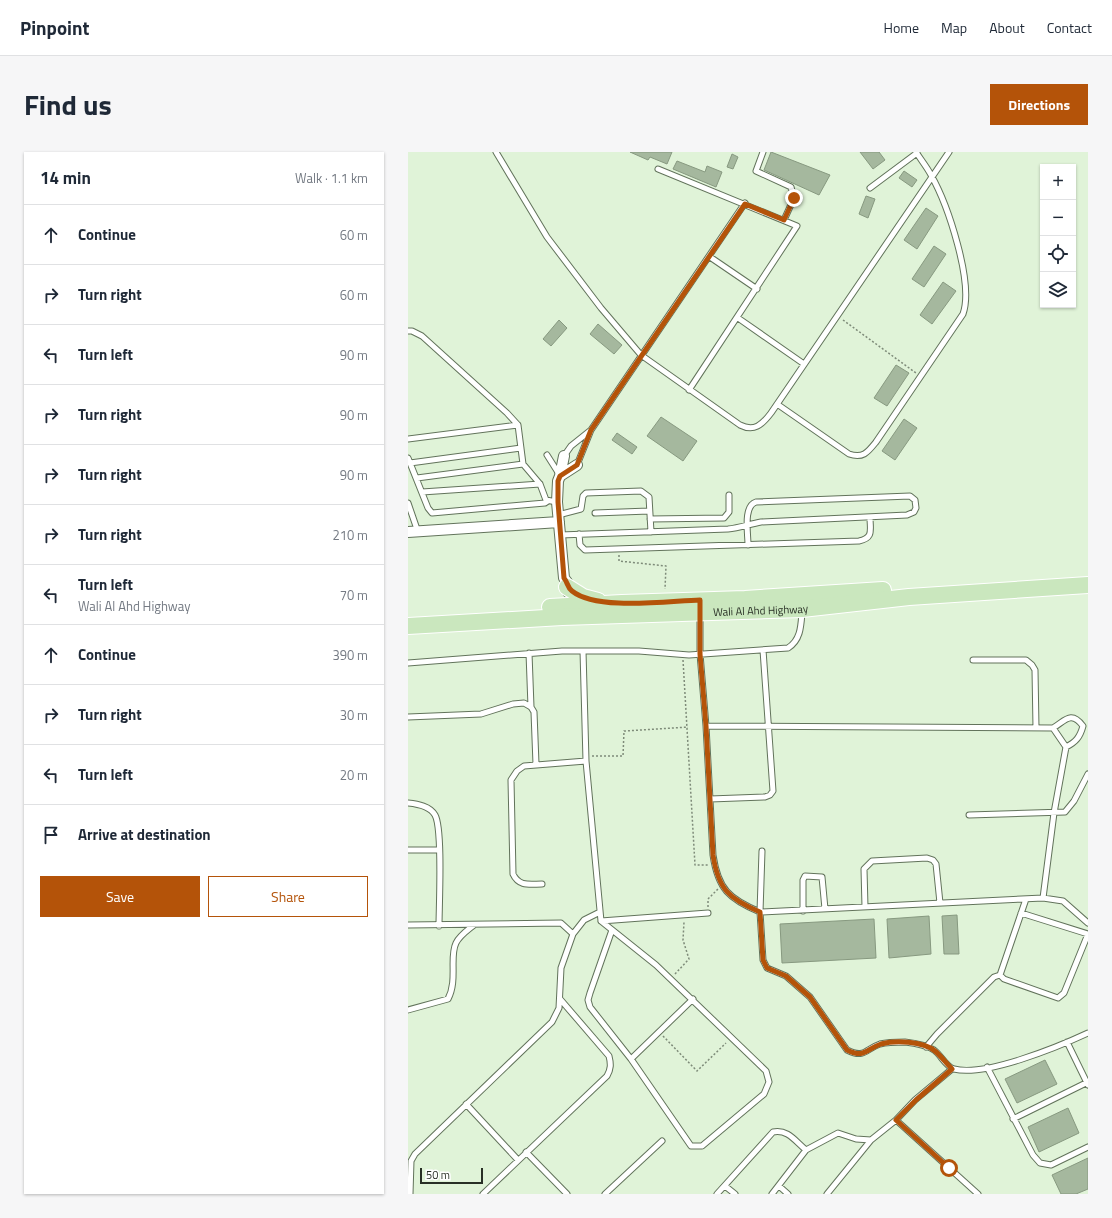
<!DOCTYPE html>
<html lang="en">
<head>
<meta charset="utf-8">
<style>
	body { margin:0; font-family:"Titillium Web",sans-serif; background:#f6f6f7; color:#1f2937 }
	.controls { position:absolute; right:12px; top:12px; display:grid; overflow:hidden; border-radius:0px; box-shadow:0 1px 3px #0004 }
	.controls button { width:36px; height:36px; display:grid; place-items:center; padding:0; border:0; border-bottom:1px solid #e0e1e3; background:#fff; color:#1f2937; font:20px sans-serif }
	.scale { position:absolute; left:12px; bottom:10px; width:63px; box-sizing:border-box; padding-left:4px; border:2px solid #282f25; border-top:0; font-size:11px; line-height:14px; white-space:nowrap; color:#282f25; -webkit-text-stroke:3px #fff; paint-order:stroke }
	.stop { position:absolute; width:12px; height:12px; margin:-9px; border:3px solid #b45309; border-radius:50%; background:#fff }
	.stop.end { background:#b45309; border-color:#fff; box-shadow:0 1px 4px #0008 }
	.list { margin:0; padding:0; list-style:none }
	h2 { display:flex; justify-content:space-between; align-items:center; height:52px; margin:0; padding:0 16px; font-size:17px }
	h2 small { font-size:13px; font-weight:400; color:#747a83 }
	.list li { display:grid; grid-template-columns:26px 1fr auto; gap:12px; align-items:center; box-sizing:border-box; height:60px; padding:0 16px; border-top:1px solid #e0e1e3 }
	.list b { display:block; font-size:15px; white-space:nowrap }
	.list p { margin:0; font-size:13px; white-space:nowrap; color:#747a83 }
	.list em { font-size:13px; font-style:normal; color:#747a83 }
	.actions { display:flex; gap:8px; padding:12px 16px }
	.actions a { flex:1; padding:9px 0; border:1px solid #b45309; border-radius:0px; text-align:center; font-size:14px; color:#b45309 }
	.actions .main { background:#b45309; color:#fff }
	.icon { flex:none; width:22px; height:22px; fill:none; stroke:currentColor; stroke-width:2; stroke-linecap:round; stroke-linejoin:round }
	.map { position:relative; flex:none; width:680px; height:1042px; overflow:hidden; border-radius:0px }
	header { display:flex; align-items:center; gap:24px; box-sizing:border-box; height:56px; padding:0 20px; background:#fff; border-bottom:1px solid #e0e1e3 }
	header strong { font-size:19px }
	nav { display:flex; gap:22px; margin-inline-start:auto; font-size:14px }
	.intro { display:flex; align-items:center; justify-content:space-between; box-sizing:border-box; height:96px; padding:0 24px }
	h1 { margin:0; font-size:28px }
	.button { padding:10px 18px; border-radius:0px; background:#b45309; color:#fff; font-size:14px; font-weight:700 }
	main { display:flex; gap:24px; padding:0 24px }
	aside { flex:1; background:#fff; border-radius:0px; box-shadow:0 1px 3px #0004 }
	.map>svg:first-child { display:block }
</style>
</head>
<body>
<header>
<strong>Pinpoint</strong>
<nav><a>Home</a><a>Map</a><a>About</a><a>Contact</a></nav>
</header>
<div class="intro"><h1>Find us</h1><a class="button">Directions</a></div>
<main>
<aside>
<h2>14 min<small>Walk · 1.1 km</small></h2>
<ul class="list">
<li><svg class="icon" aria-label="ahead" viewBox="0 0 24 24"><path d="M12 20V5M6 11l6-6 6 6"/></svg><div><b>Continue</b></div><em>60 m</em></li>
<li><svg class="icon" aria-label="right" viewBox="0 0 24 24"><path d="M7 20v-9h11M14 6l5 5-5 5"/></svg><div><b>Turn right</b></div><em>60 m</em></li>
<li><svg class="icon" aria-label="left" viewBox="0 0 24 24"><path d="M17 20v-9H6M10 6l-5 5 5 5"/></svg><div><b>Turn left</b></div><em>90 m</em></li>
<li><svg class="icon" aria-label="right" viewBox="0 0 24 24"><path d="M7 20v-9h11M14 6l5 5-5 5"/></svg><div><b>Turn right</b></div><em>90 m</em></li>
<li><svg class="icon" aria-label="right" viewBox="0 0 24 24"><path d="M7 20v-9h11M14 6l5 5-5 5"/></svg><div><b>Turn right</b></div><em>90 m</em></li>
<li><svg class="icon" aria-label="right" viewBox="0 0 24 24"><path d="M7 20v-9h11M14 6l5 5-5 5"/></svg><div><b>Turn right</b></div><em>210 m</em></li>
<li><svg class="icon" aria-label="left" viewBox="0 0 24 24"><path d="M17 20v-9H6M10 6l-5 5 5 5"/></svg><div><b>Turn left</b><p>Wali Al Ahd Highway</p></div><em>70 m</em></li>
<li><svg class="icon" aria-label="ahead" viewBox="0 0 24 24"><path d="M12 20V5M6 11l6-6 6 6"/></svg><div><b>Continue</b></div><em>390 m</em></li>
<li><svg class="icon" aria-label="right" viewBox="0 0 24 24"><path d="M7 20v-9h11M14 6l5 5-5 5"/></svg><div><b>Turn right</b></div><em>30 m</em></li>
<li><svg class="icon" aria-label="left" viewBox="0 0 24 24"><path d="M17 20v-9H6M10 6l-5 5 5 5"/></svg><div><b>Turn left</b></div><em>20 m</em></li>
<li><svg class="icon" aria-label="arrive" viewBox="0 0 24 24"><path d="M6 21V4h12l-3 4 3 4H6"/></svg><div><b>Arrive at destination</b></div></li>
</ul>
<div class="actions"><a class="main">Save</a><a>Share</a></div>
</aside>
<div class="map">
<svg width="680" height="1042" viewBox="0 0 680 1042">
	<rect width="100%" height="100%" fill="#e0f3d8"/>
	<path fill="#a5b89e" stroke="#879980" d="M222,0H264L259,12L242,5L240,8Z
		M363,0L422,23L411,43L356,18Z
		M452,0H471L477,8L465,17Z
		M324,2L330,5L325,17L319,15Z
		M269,9L297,20L299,14L314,20L308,35L265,17Z
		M496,19L509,28L504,35L491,26Z
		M458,44L467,47L460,66L451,62Z
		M518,56L530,64L509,97L496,88Z
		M526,94L538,102L516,135L504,127Z
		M535,130L548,139L524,172L512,163Z
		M151,168L159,176L143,194L135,187Z
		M190,172L214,193L206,202L182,182Z
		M488,213L501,221L479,254L466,246Z
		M253,265L289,289L275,309L239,284Z
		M496,267L509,276L487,308L474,299Z
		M209,281L229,295L224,302L204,288Z
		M549,763L551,802H536L534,764Z
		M521,764L523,802L481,806L479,767Z
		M466,767L468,806L374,811L372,772Z
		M637,908L649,932L609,951L597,927Z
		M660,956L671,981L631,1000L620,975Z
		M680,1006V1037L668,1042H653L644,1023Z"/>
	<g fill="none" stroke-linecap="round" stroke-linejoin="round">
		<defs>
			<path id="service" d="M88,0L139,85L193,156L233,203L332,273C346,280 354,273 363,261L541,0
				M355,0L348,19L383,35L386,46L376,68
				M250,17L389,74L281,238
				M462,36L509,1
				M302,105L349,137
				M330,166L396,212
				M0,179H4L14,184L99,261L110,273L115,312L132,332L138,348L149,350
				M369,252L441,302C455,307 460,300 468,290L555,162C566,131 540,53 523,23C519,15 513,8 508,0
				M0,287L110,273
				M139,303L151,322
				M156,304L163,294L183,278L337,51
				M0,306L20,356L24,361L137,351L140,349
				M2,311L113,296
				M169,313L183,278
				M9,326L115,312
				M14,340L132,332
				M0,351L10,380
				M187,361L241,359
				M150,363L173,357L175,344L178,341L233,339L241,345L243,380
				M242,367L316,366L321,360V343
				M171,382L172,393L177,398L451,389C466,386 462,378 462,365
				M152,383L320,377C331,376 342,372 353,370L499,363L506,360L508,356L507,348L502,344L348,350C335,354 340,381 340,393
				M292,461V502L298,574L305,703C310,737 321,747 352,760L635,746L655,749L680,771
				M175,499L178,609L193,769L300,761
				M121,501L123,555
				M565,508H618L624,513L627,518L628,576
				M0,511L154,499H231L281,503L380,496C393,488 393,473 394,460
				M0,565L73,562L105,552L116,551L123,555L126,560L128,612
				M298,574L645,576C657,569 663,558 675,574C672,585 668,590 658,595L646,661L635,746
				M645,576L658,595
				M302,647L357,645L362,643L365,639L355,498
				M0,651C10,652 22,654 27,663C35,677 31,754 31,774
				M561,663L657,660L666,649L680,622
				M0,698H31
				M354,699L352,760L355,808L359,816L378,824L402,845L439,898C457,907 457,897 472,892C480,890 489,890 497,890C506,891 518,893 526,898C533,903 538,915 546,917C577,925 650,895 680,881
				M134,732C122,732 111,735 105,722L103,628L109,619L116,614L178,609
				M457,755L456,717L464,709L519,706L525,708L528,712L532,751
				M395,759V728L397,724L414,725L417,757
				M613,761L680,782
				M193,769L248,813L358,919L361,930L356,942L294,994H283L223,907L182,855L180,848L182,841L204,778
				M0,773L153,771L165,782
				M592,823L596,827L650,846L656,841L680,782
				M592,823L618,747
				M0,858L40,847C50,828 41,805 48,791C52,783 60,778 66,773
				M659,890L680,933
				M518,895L529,882L586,825L592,823
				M223,907L285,847
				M579,915L625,1003L632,1011L643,1013L680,995
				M58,952L110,1008
				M605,967L680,930
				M488,968L507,948L544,917
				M118,1000L159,1042
				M317,1034L327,1042
				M371,1034L380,1042
				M2,1042L3,1009L7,1002L144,870L151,856L153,816L165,782L176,768L192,760
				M75,1042L199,924C203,917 203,912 201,904L152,847
				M197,1042L254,989
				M309,1042L365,980C380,977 387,989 398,998L430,981L448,987L463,988L488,968L570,1042
				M364,1042L398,998
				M419,1042L463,988"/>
			<path id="minor" d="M152,324L156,304
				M0,380L151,370
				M160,440L159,430L156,426L149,350L150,329L152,324L169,313"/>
			<g id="primary">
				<path d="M159,435L175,445L190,449"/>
				<path d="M142,455L214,451L337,447L475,438"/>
				<path id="s1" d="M0,474L154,465L394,457L501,445L680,433"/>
			</g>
		</defs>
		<use href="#service" stroke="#62735b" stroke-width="7"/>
		<use href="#minor" stroke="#62735b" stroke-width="12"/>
		<use href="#primary" stroke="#fff" stroke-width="18"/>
		<path stroke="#7e8b79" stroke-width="1.5" stroke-dasharray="2 2" stroke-linecap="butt" d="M435,168L508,221
			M211,403V409L258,414L257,437
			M275,508L287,713H301
			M184,604H215L216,579L280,575
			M300,755V747L310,737
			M267,822L281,807L275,788L276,770
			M255,884L289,919L318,891"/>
		<use href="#service" stroke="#fff" stroke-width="5"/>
		<use href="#minor" stroke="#fff" stroke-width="10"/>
		<use href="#primary" stroke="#cae7be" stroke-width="16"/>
	</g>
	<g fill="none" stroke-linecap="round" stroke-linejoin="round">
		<path stroke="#b45309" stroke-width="5" d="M386,46L376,68L337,52L183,278L169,313L152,324L150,329V350L156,426C160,431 159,435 164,439C189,459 259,449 292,448V502L298,574L305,703C310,737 321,747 352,760L355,808L359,816L378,824L402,845L439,898C457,907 458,897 473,892C487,888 515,889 527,899C533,904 538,911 544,917L508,948L488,968L541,1016"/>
	</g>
	<g text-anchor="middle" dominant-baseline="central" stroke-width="3" stroke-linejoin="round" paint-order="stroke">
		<g font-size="11" fill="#282f25" stroke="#fff">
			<text stroke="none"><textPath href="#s1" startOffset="353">Wali Al Ahd Highway</textPath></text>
		</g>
	</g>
</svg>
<div class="controls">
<button>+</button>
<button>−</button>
<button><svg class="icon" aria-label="locate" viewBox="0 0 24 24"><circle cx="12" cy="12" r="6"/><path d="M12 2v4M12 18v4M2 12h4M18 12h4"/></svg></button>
<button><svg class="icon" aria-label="layers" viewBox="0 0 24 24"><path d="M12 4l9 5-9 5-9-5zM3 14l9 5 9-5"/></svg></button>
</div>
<div class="scale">50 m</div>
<div class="stop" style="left:541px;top:1016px"></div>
<div class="stop end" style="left:386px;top:46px"></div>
</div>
</main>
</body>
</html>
